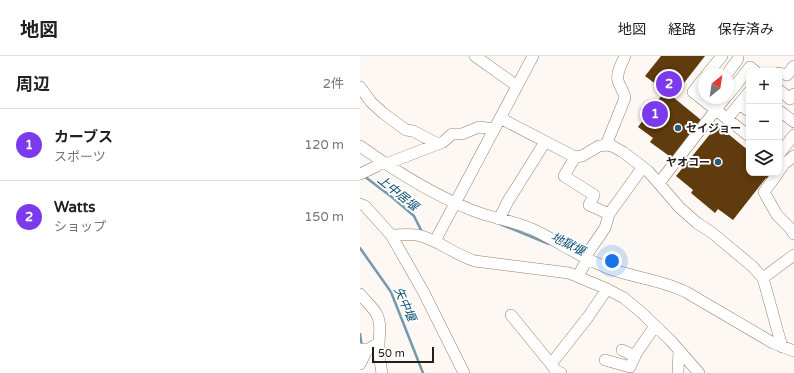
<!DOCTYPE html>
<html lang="ja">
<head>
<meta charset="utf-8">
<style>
	body { margin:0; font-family:"Varela Round","Noto Sans JP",sans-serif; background:#f2f2f2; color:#202124 }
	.controls { position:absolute; right:12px; top:12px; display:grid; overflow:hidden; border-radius:8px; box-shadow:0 2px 6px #0003 }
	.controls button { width:36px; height:36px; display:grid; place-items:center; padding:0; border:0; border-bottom:1px solid #e0e0e0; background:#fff; color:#202124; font:20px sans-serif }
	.compass { position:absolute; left:338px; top:12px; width:36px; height:36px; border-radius:50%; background:#fff; box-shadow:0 2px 6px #0003; rotate:30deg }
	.scale { position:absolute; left:12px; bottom:10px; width:62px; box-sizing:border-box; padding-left:4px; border:2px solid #261e15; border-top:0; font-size:11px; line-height:14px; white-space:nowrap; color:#261e15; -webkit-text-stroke:3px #fff; paint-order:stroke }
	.you { position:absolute; left:252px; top:205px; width:14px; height:14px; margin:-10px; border:3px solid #fff; border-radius:50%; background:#1a73e8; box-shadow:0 0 0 6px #1a73e833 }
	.badge { display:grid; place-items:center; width:26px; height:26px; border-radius:50%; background:#7c3aed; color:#fff; font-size:13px; font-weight:700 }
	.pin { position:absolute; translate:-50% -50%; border:2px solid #fff; box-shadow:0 1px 4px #0006 }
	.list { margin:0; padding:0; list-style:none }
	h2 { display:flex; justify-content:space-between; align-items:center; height:52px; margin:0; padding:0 16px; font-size:17px }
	h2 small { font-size:13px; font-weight:400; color:#757577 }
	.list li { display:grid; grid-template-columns:26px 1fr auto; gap:12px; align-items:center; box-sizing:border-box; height:72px; padding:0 16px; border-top:1px solid #e0e0e0 }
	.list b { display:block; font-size:15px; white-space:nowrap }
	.list p { margin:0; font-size:13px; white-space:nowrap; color:#757577 }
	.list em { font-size:13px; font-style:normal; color:#757577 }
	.icon { flex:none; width:22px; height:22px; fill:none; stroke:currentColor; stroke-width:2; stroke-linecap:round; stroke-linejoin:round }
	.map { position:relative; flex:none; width:434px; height:317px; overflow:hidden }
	header { display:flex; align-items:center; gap:24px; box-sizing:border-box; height:56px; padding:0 20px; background:#fff; border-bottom:1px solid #e0e0e0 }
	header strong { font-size:19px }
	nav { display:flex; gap:22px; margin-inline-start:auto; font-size:14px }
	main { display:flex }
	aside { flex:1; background:#fff }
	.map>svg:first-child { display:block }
</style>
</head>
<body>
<header>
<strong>地図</strong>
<nav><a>地図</a><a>経路</a><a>保存済み</a></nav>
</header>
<main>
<aside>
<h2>周辺<small>2件</small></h2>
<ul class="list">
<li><span class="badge">1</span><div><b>カーブス</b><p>スポーツ</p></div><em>120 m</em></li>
<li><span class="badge">2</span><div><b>Watts</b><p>ショップ</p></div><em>150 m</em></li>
</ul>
</aside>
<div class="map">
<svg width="434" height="317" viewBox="0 0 434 317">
	<rect width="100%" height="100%" fill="#fdf8f3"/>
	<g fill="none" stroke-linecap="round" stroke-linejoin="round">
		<path stroke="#7498ae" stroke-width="2.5" d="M4,120L33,142L54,160L61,174
			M140,168L189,188
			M0,192L31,236L63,317
			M0,278L2,291"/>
	</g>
	<path fill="#5f3b0d" d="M301,0H345L313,41L341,64L312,102L290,86L293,82L278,71L305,35L285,20Z
		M356,68L389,95V117H413L408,124L406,122L373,164L358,153L355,157L331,137L333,134L316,120L351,77L349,76Z"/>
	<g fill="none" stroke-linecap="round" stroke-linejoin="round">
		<defs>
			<path id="minor" d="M115,0L157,30
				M419,17L427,19L434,10
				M347,18L362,0
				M367,18L378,3
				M344,22L333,36L389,80
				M0,31L11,46L23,57L46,74L53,75L78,88
				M419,34L430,43L434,38
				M368,39L390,11L395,15
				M379,48L389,55
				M419,58L421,56L434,66
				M140,62L215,101L222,100L239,90L246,89L252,90L263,96L288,115L319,151L337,167L351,176L392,210L403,222L422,291
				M367,63L389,36
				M246,89L265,42C264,35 260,31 258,25C256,17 262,7 265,0
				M0,90C35,115 73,139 114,155C133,162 153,165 172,173C198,185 221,202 248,212C274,222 300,223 326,236L413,287L434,295
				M419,98L434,79
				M215,101L204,120L234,139L229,149L249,158
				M26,108L83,86L92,78H102L119,71L134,73
				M419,115L424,108L434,100
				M418,117L404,136L417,159L429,171L434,178
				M0,118L17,110L21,105
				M299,127L365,42
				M0,148L5,150L31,179C39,179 49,178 57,179C78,183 94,199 115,205L209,217L247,233L264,242L282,257L311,285L339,317
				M139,163L148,145L185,86
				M31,179L63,235L104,317
				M75,185L173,0
				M225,201L245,172L249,158L283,111
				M218,220L228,202
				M403,222L434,199
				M0,238C5,245 12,250 16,257C22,267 19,278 19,289C19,298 20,308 22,317
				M151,259L191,308
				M0,293L7,294L19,287
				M262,294L275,300
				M245,304L270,311L277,296L295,270
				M0,308L7,294
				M201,317L195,314L191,308L228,261L247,233
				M318,317L319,294"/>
		</defs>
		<use href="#minor" stroke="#97816b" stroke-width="12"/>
		<use href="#minor" stroke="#fff" stroke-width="11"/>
	</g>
	<g fill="#295b79" stroke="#fff" stroke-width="1.5">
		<circle cx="318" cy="72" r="4"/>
		<circle cx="358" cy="106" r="4"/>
	</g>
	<g text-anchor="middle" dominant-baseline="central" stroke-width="4" stroke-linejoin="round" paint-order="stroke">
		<g font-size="11" font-weight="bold" fill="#261e15" stroke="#fff" text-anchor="start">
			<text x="326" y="72">セイジョー</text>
			<text x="350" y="106" text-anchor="end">ヤオコー</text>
		</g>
		<g font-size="12" font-style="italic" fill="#074e70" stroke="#fff">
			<text transform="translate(38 137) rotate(39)">上中居堰</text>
			<text transform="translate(208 188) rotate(27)">地獄堰</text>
			<text transform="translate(45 248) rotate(66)">矢中堰</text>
		</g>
	</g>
</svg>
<div class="controls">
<button>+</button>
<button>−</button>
<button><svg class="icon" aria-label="layers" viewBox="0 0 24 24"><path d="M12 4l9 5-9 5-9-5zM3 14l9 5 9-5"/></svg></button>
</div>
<svg class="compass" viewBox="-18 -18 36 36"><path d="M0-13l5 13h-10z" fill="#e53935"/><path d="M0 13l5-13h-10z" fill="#757577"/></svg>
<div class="scale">50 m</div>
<div class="you"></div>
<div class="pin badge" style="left:295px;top:58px">1</div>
<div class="pin badge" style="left:309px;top:28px">2</div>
</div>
</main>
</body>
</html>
